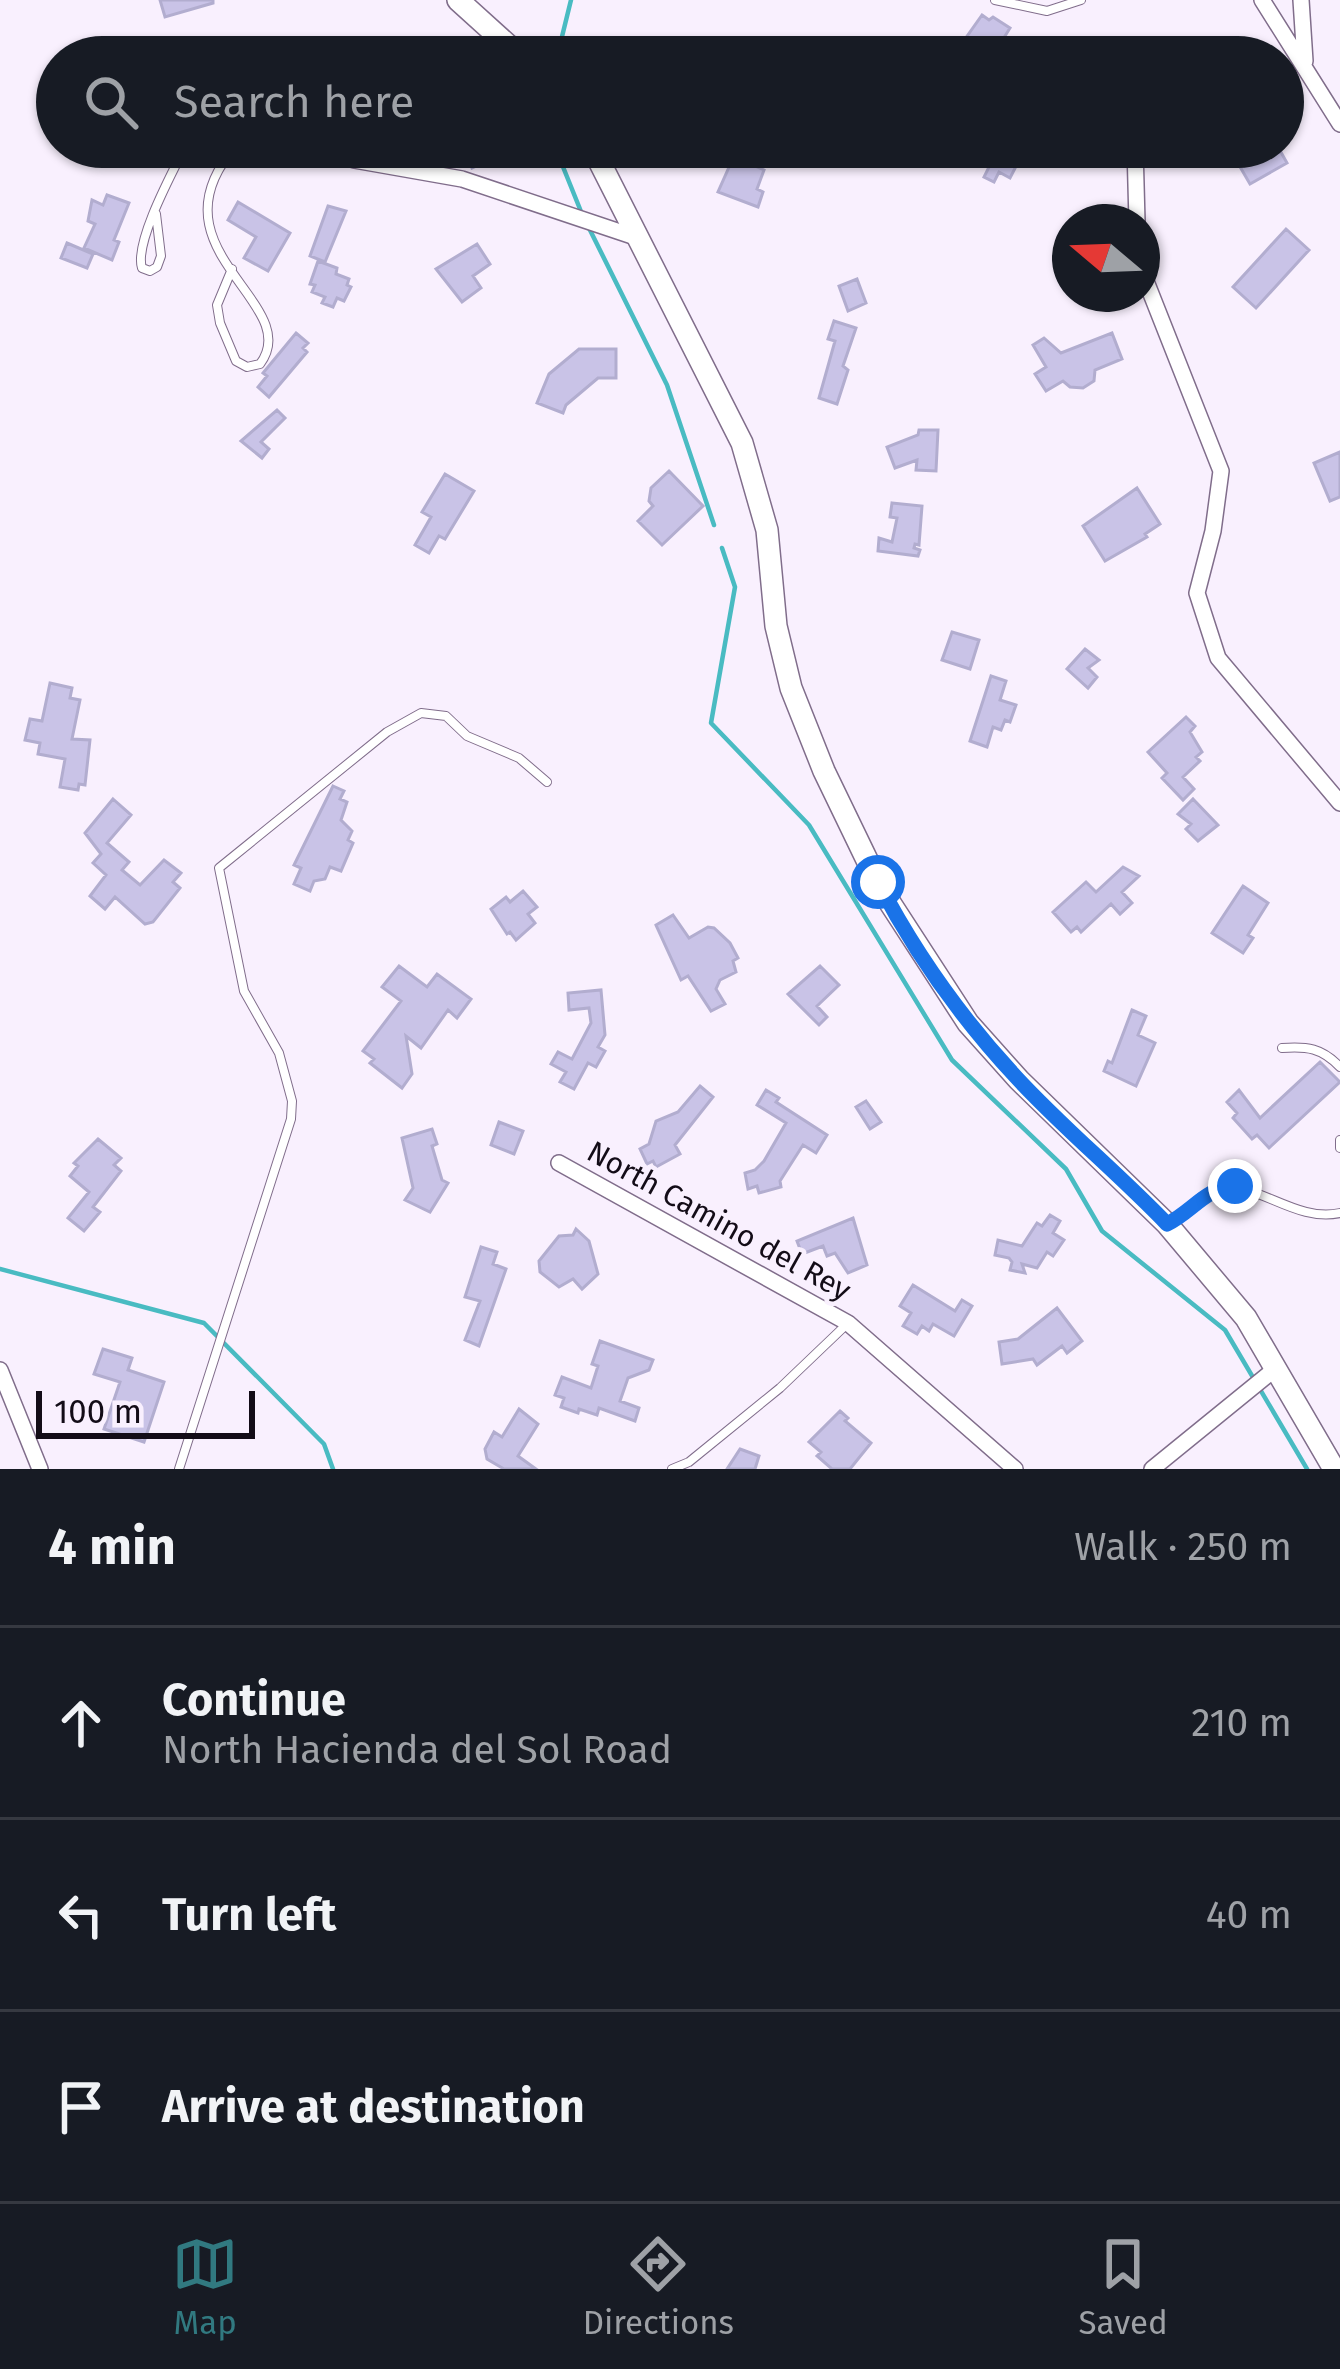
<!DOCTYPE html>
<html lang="en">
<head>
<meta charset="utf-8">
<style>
	body { margin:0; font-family:"Fira Sans",sans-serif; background:#242831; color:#f1f3f6 }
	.compass { position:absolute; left:1052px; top:204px; width:108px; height:108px; border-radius:50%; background:#171b24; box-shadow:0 3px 9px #0004; rotate:289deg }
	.scale { position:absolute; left:36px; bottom:30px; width:219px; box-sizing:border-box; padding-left:12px; border:6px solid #130c17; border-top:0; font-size:33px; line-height:42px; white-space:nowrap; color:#130c17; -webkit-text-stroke:9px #f9f0fe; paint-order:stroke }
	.stop { position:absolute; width:36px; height:36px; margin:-27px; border:9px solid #1a73e8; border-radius:50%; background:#fff }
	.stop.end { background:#1a73e8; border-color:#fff; box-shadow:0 3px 12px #0008 }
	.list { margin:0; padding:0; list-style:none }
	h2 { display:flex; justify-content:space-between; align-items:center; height:156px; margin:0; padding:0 48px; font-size:51px }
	h2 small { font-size:39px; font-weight:400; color:#9ea1a6 }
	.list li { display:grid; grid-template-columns:78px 1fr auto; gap:36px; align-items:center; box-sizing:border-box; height:192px; padding:0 48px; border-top:3px solid #363941 }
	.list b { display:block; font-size:45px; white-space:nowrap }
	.list p { margin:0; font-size:39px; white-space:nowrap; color:#9ea1a6 }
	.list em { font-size:39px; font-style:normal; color:#9ea1a6 }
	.icon { flex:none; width:66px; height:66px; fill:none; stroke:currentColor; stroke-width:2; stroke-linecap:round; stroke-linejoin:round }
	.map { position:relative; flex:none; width:1340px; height:1469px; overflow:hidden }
	.search { position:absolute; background:#171b24; box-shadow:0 3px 9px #0004; left:36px; right:36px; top:36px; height:132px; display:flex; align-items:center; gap:30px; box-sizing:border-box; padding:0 42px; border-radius:66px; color:#9ea1a6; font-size:45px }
	.sheet { height:732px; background:#171b24 }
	nav { display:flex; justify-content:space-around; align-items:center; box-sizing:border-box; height:168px; border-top:3px solid #363941; background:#171b24; font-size:33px; color:#9ea1a6 }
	nav a { display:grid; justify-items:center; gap:6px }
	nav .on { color:#317980 }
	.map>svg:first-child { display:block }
</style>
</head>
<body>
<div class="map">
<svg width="1340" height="1469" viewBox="0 0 1340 1469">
	<rect width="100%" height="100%" fill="#f9f0fe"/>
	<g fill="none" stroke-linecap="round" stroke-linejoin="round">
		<path stroke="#49bbc2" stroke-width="4.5" d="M557,57L571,0
			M555,147L582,214
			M587,224L667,385L714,525
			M722,548L735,587L711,723L809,825L952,1060L1066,1169L1102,1231L1225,1330L1307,1469
			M0,1269L204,1323L324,1444L333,1469"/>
	</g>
	<path fill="#c9c3e7" stroke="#b2adcf" stroke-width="3" d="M160,0H213V3L165,17Z
		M982,15L989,20L993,17L1010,28L1005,36L1011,40L1000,57H961L970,44L963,42Z
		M463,147H488L494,158L472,168Z
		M738,147H762L755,166L764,170L757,189L763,192L758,207L718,192Z
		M994,147H1026L1010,178L999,172L994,182L984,177L994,157L990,155Z
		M1243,147H1278L1287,163L1250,184L1232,153Z
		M107,195L129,203L114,240L119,242L112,260L84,248L95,224L88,221L92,200L103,205Z
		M238,202L290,233L268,271L244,258L256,237L228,220Z
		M328,206L346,211L325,262L310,256Z
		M1286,229L1309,250L1256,308L1233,287Z
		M67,243L93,254L87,268L61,258Z
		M477,244L490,264L473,276L481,288L462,302L436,269Z
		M318,261L337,268L336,274L349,279L347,285L351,287L344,301L337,298L333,307L322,303L325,297L312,292L315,285L310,284Z
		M857,279L866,303L848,311L839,286Z
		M834,321L856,328L843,366L848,370L837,404L819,398L835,341L828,339Z
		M296,333L308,343L303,348L307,352L269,397L258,387L267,376L263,373Z
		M1112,333L1122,359L1095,370L1094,381L1083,388L1070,387L1063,381L1046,391L1035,374L1046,367L1033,345L1044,338L1061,353Z
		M579,349H616V378H598L566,405L563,413L537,403L549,374Z
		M277,410L285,418L261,442L269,449L262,458L241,441Z
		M919,430H938L936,471L916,470L917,460L895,468L887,447L918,435Z
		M1340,452V497L1330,501L1314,463Z
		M669,471L703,506L662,545L638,521L653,506L649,501L651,488Z
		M445,474L474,491L445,539L439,536L429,553L415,545L431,517L422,512Z
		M1137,488L1160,524L1145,534L1147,537L1105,561L1083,526Z
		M892,503L922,506L919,545L915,544L914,548L920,550L918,556L878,551L879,538L892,542L897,518L890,517Z
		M952,632L979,640L970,669L942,660Z
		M1085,649L1099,660L1088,668L1097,677L1088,688L1067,669Z
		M991,676L1006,681L1000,700L1016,705L1010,722L1005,720L1001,730L993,727L987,747L970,741Z
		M50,683L72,688L70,698L80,700L72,739L90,740L85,785L79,784L78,790L60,787L65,759L38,754L40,743L25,740L30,719L42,721Z
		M1186,717L1195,726L1190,732L1202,752L1196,757L1200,761L1183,777L1194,789L1183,800L1162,778L1167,773L1148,752Z
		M333,786L344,791L340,799L347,802L341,820L352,831L348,840L353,843L341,871L330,867L325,879L314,881L310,891L294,884L301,868L294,865Z
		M113,799L131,815L107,843L129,862L122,870L140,885L164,860L181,873L173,882L180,888L153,922L145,924L115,897L105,909L90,896L106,875L93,863L101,854L85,833Z
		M1193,799L1218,825L1198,841L1186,829L1191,824L1178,814Z
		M1123,867L1139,876L1122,892L1132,903L1120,914L1111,904L1081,932L1077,927L1071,932L1053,912L1086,882L1096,892Z
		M1243,886L1268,903L1248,935L1253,938L1243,953L1212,933Z
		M523,891L537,907L528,914L535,923L516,940L510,932L507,934L491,909L506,897L510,902Z
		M673,915L689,938L708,927L714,928L730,943L738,958L733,961L736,972L720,980L716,989L725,1004L711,1011L688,976L681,980L656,925Z
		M399,966L427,987L437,974L471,999L457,1018L448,1010L421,1048L406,1036L412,1074L402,1088L370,1063L374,1059L363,1051L401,1001L382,987Z
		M820,966L839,985L817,1006L827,1017L819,1025L788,994Z
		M601,990L605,1035L598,1047L605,1051L596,1067L588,1063L574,1089L560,1082L566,1072L551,1064L558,1052L572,1059L591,1023L589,1008L569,1010L568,993Z
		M1132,1010L1146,1016L1138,1035L1155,1043L1136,1086L1104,1071L1108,1061L1112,1063Z
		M1320,1062L1340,1082L1269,1148L1257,1135L1252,1139L1233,1118L1237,1113L1227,1102L1239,1090L1260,1118Z
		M700,1086L713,1097L675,1145L680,1154L656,1167L653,1161L647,1164L640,1149L649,1144L656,1121L678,1112Z
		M766,1090L779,1098L776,1102L827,1135L816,1153L803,1145L780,1181L781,1187L759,1193L757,1186L748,1189L745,1173L755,1170L764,1161L786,1123L757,1105Z
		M866,1101L881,1122L870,1129L856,1107Z
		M499,1122L523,1131L514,1154L491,1145Z
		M432,1129L437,1144L432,1146L442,1180L448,1183L430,1212L405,1200L413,1188L402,1138Z
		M98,1139L121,1158L114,1165L121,1171L93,1207L100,1212L84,1231L68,1218L89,1192L70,1176L78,1166L74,1163Z
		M1050,1215L1060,1221L1053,1233L1064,1240L1053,1256L1047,1252L1037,1268L1022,1264L1025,1273L1010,1270L1012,1262L1009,1258L995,1255L998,1240L1022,1246L1037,1223L1042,1226Z
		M853,1218L867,1265L848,1273L835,1253L827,1256L823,1246L802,1254L797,1241Z
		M576,1229L589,1241L598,1274L582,1289L573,1279L559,1287L540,1272L539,1261L559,1236L573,1235Z
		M481,1247L497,1252L493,1264L506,1269L479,1346L465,1340L480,1301L465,1297Z
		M913,1285L955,1311L962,1300L972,1306L954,1336L933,1324L929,1331L922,1326L917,1334L903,1326L911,1313L900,1306Z
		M1057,1308L1082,1341L1067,1353L1062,1346L1037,1365L1033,1359L1002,1364L999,1342L1018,1339Z
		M600,1341L653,1360L649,1370L628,1378L620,1401L639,1408L635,1421L599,1408L597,1415L579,1409L578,1413L561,1407L564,1398L555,1395L562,1377L591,1388L598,1366L592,1364Z
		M103,1349L132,1358L128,1370L164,1382L144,1442L104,1429L120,1382L94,1374Z
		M519,1409L538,1424L518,1456L536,1469H504L487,1459L485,1449L494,1432L502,1437Z
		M840,1411L848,1418L845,1421L871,1443L850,1469H832L817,1456L821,1452L809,1442Z
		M740,1449L759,1456L755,1469H727Z"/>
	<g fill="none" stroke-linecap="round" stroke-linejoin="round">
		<defs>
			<path id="lane" d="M995,0L1047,11L1081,0
				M156,214L161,256L157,267L150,271L142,268C134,243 172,173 185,147
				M232,269L217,305L220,323L236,361L247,367L260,364C306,303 146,250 235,147
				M1282,1048C1307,1046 1322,1048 1340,1067
				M1340,1140V1148
				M1169,1223C1186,1215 1196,1196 1214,1190C1250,1175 1294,1224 1340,1213
				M179,1469L291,1119L292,1101L279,1053L244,991L219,868L387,732L421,713L446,716L467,736L519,758L547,782
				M672,1469L689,1462L780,1388L847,1324"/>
			<path id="street" d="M1262,0L1340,124
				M1301,0L1305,61
				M321,147L354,160L462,179L635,237
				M1135,147L1137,222
				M1142,271L1221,471L1213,531L1197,593L1218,658L1340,803
				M559,1163L848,1323L1015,1469
				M0,1370L40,1469
				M1152,1469L1275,1369"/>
			<path id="secondary" d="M458,0L521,57
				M592,147L742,443L767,530L776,626L791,688L824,771L881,889L968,1023L1019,1080L1167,1224L1246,1318L1334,1469"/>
		</defs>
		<use href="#lane" stroke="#806d8b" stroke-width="10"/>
		<use href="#street" stroke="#806d8b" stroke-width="18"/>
		<use href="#secondary" stroke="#806d8b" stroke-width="24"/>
		<use href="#lane" stroke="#fff" stroke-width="8"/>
		<use href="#street" stroke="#fff" stroke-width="15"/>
		<use href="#secondary" stroke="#fff" stroke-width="21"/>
	</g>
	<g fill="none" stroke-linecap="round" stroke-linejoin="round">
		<path stroke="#1a73e8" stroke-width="15" d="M878,882C915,953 962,1019 1016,1077C1063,1128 1118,1173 1167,1224C1193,1211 1205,1188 1235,1186"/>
	</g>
	<g text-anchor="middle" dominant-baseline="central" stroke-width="9" stroke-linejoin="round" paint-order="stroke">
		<g font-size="30" fill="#130c17" stroke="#f9f0fe">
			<text transform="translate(719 1221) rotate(29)">North Camino del Rey</text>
		</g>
	</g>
</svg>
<svg class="compass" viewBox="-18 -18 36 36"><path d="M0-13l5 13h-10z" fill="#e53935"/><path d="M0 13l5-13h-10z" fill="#9ea1a6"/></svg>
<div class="scale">100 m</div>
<div class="stop" style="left:878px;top:882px"></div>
<div class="stop end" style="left:1235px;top:1186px"></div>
<div class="search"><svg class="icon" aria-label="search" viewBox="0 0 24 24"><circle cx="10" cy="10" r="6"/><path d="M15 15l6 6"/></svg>Search here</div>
</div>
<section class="sheet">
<h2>4 min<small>Walk · 250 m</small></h2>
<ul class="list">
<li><svg class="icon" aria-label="ahead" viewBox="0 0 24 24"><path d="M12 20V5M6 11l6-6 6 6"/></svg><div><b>Continue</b><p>North Hacienda del Sol Road</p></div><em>210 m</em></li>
<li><svg class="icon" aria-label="left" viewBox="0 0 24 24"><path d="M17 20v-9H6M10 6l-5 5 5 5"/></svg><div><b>Turn left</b></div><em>40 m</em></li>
<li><svg class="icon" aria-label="arrive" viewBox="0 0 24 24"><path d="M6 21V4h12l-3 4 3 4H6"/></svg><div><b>Arrive at destination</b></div></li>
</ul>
</section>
<nav>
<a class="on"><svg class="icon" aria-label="map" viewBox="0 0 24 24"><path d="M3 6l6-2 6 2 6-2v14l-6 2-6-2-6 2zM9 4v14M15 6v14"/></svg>Map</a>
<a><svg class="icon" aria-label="directions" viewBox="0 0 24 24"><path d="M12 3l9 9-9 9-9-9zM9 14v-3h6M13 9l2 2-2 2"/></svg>Directions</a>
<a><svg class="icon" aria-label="saved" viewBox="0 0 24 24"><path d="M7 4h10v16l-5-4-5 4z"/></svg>Saved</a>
</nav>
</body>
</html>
